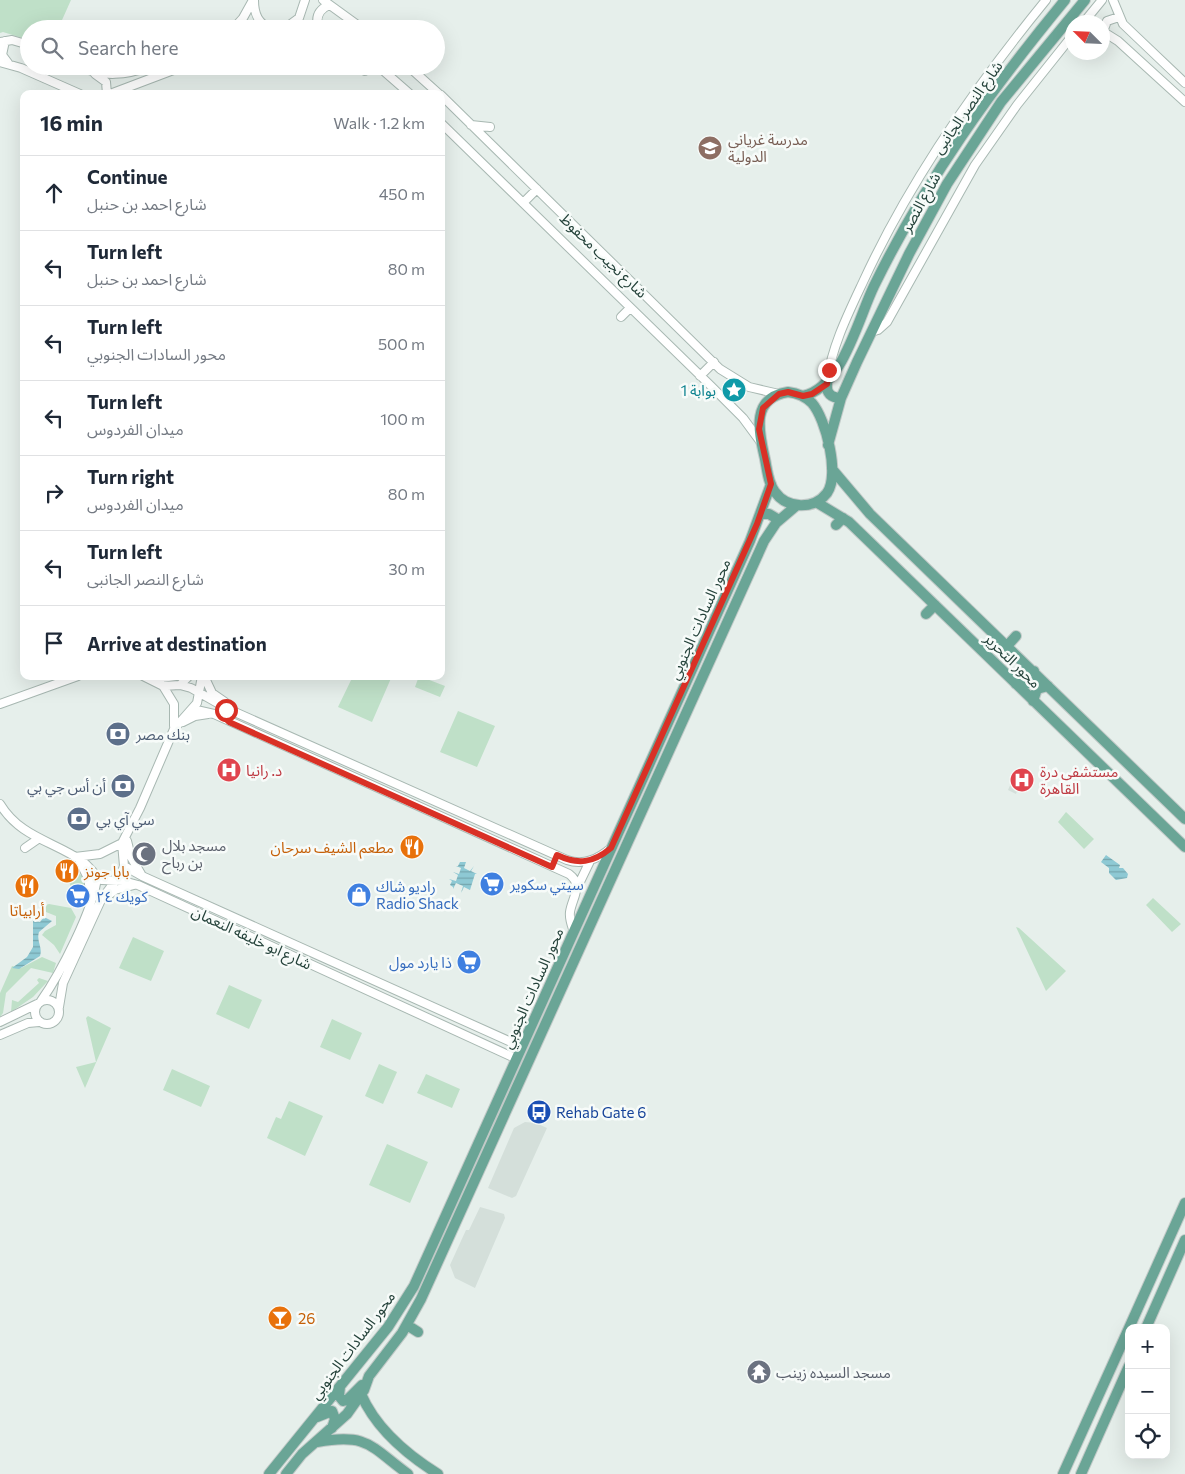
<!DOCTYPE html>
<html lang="en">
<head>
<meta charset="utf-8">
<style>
	body { margin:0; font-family:Commissioner,"Noto Sans Arabic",sans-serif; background:#f6f6f7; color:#1f2937 }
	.controls { position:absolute; right:15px; bottom:15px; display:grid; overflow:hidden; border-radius:10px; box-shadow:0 5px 20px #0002 }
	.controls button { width:45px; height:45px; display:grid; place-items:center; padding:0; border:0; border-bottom:1px solid #e0e1e3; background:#fff; color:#1f2937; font:25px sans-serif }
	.compass { position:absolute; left:1065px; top:15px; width:45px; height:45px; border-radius:50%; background:#fff; box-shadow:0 5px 20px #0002; rotate:294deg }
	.stop { position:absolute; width:15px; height:15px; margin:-11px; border:4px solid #d93025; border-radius:50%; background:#fff }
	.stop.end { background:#d93025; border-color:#fff; box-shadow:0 1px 5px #0008 }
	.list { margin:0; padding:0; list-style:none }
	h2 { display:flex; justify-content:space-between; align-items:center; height:65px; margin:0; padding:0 20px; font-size:21px }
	h2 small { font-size:16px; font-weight:400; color:#747a83 }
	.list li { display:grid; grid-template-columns:32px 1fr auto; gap:15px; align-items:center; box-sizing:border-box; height:75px; padding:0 20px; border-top:1px solid #e0e1e3 }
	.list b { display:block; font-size:19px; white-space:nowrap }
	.list p { margin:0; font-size:16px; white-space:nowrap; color:#747a83 }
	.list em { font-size:16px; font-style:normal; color:#747a83 }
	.icon { flex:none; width:28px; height:28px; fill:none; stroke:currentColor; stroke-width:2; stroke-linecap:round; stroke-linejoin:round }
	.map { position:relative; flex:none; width:1185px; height:1474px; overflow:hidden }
	.search { position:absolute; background:#fff; box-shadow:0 5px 20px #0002; left:20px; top:20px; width:425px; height:55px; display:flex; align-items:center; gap:12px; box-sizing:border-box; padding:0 18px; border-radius:28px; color:#747a83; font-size:19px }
	.panel { position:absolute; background:#fff; box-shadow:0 5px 20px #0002; left:20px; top:90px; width:425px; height:590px; border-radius:10px }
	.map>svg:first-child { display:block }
</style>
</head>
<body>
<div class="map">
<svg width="1185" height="1474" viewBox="0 0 1185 1474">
	<defs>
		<pattern id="water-rules" width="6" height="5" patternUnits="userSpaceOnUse" patternTransform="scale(1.25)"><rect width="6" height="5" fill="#8ec9d4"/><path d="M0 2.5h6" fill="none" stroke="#74a5ad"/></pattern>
	</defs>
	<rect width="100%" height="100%" fill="#e6efeb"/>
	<path fill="#d4dfda" d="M1017,770L1033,777L1029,785L1024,783L1020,784L1016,794L1008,790Z
		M525,1122L536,1123L547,1128L516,1196L512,1198L488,1188L514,1128Z
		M480,1207L504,1214L505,1218L475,1288L455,1278L450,1265L466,1230H469Z"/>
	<path fill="#bfe0c8" d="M0,0H71L58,29H29V40L3,32L0,33Z
		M353,676H392L372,722L338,707Z
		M419,676L445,686L440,697L415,687Z
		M458,711L495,726L477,767L440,752Z
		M1066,812L1094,839L1084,849L1058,822Z
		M63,865C80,871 91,879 83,899H79V893L71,891L70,884L66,879L69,874L62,867L60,869L56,866Z
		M1153,898L1181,924L1172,932L1146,905Z
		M49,904L71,908L76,917L60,954L54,945L42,935L45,931L56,925V916L46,912L40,917L37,913L40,907Z
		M1016,927L1019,928L1066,971L1046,991Z
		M133,937L164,951L151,981L119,968Z
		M42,957L56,963L53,973L31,968L6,993L3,1013L0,1017V993L12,966L21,968Z
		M39,978L48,981L33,997L11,1012L12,1000L18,1002L39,983L37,980Z
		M229,985L262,1000L249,1029L216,1014Z
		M88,1016L111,1028L85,1088L76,1067L96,1062L86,1018Z
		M332,1019L362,1033L350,1060L320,1047Z
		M379,1064L397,1072L383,1104L365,1096Z
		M172,1069L210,1086L201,1107L163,1090Z
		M426,1074L460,1089L452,1108L417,1093Z
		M289,1101L323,1116L305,1156L267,1138L276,1117L281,1119Z
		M387,1144L428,1162L410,1203L369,1185Z"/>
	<path fill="url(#water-rules)" d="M1106,855L1120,865L1119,868H1123L1128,874L1127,878L1116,880L1109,873V868L1101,862Z
		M460,862H466L464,868L470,871L474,866L471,871L477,874H475L470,890L464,887L461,893L463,886L456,883L453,889V887L450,885L452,881L449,879L456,881L458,875L453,872L459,874L461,868L456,866H458Z
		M44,917L52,921L39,932C36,941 43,947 40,956L19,969L12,968L27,957L33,947V921L40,922Z"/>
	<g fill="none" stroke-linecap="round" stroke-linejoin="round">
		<defs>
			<path id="minor" d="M254,0C254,14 258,24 272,29
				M323,0L363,29
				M1113,0L1123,24L1185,83
				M1084,22L1102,0
				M290,27L310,29
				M233,29L243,18L253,0
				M284,29L299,18L305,0
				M319,29C315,18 318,10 329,5
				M1102,31L1118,41L1185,102
				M1105,32L1104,29L1107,21L1119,17
				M5,41L2,55L8,63
				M0,42L12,40L29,45
				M0,62L21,68L80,94
				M78,66C104,78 126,75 152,66
				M378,66L410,94
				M408,66L439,94
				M365,71L369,66
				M95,74L106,82L107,94
				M110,94L184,66
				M441,95L720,369L749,387L779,394
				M441,123L711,386L743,418L760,441
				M471,125L490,127
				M523,203L537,189
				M621,317L630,308
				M871,332L878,330L887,322L975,165L1017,105L1072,36
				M700,376L714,362
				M827,381C832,346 848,314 863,282C910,180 975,87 1046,0
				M143,676L163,686L180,685L191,688L228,709L567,860C584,866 598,859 611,848
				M204,676L212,693L225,702
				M153,679L176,676
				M180,685L189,676
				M163,686L174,704V726
				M0,704L78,676
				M192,709L214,714L569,874C584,885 572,898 570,912C569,919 572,926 574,932
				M183,722L195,716L208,714
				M0,804C20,837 53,841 82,861C90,867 94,875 102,880L123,881L138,885L517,1059
				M127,841L131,857L141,874
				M25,848L38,839
				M75,857L100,854L122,843
				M80,862L88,878L91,896
				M124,866L142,876L522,1047
				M577,888L590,861
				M106,897L115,890L134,885
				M35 1012a12 12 0 1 1 24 0a12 12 0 1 1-24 0Z
				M41,1001C60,974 94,909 97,877
				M59,1007L63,983L101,900L122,872L124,866L122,843L140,808L174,729L197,703L202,676
				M0,1022L37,1004
				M0,1035L28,1023L39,1022"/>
			<path id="major" d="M827,384C826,393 831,398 841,398
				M788,392C797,393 805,396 812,403C826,419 840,475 827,493C814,510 787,509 775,492C768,483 767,469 765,459C759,432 750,398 788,392Z
				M803,396C842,388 858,319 874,286C926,180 990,91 1065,0
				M828,445L841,398L857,362L909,254L947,184L1001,102L1085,0
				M832,469L870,514L1185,819
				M816,502L849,522L1185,847
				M760,514H769L779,520
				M836,525L843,518
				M926,614L935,605
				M1007,646L1016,636
				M1016,684L1029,683L1034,671
				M1033,701L1037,689L1048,686
				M407,1325L418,1332
				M1129,1328L1185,1203
				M1146,1328L1185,1240
				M340,1387L339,1396L343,1401L347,1400L362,1385
				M361,1394C376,1429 406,1454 438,1474
				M317,1417L332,1411L335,1419L332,1428
				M317,1442C368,1433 370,1446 408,1474
				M269,1474L388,1327L414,1286L750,541L771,484
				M286,1474L302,1454L347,1414L364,1390L369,1376L402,1333L421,1299L764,541L776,523L796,506
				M1063,1474L1129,1328
				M1081,1474L1129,1366"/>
		</defs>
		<use href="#minor" stroke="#a8b8b2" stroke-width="10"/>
		<use href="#major" stroke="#c2cac8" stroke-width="12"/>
		<use href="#minor" stroke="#fff" stroke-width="8"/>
		<use href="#major" stroke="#6aa596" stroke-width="10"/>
	</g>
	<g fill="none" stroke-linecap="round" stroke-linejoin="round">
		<path stroke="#d93025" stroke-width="6" d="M226,710L224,717L229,722L552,867L557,855C578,865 593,863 611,848L757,524L771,484L759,429L763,408L779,394L788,392L803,396L812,394L827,384L829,370"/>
	</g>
	<defs>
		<symbol id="school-disc" viewBox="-11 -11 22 22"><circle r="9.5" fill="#8d6e63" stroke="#f7fbf9"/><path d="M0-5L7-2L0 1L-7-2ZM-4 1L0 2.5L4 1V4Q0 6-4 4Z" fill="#fff"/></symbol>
		<symbol id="sight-disc" viewBox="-11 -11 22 22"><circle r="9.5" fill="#0f9aa8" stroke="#f7fbf9"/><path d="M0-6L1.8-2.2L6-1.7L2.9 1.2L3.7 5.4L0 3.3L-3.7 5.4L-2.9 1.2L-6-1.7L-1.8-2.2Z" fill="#fff"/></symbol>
		<symbol id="bank-disc" viewBox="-11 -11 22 22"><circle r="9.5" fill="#5c6f8a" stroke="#f7fbf9"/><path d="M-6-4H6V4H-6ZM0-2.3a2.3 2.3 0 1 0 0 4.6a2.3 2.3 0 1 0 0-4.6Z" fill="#fff"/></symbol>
		<symbol id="hospital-disc" viewBox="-11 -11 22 22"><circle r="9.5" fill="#e0444e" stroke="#f7fbf9"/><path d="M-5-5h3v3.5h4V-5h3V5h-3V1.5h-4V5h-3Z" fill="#fff"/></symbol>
		<symbol id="restaurant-disc" viewBox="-11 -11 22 22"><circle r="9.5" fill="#e8710a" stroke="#f7fbf9"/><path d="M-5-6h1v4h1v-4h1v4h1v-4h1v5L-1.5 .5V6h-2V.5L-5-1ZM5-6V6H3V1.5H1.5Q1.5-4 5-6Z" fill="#fff"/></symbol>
		<symbol id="mosque-disc" viewBox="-11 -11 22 22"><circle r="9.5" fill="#6b7280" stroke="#f7fbf9"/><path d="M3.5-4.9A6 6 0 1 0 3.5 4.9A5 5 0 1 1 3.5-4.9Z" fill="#fff"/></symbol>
		<symbol id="supermarket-disc" viewBox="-11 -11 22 22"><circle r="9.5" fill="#3f7fe0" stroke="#f7fbf9"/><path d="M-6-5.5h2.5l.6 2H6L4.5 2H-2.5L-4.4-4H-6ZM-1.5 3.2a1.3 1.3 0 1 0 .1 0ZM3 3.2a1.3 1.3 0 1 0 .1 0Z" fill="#fff"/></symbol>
		<symbol id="shop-disc" viewBox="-11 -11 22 22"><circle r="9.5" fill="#3f7fe0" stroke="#f7fbf9"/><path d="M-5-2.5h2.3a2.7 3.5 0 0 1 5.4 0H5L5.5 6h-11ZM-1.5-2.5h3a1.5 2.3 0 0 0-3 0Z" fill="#fff"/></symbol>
		<symbol id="bus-disc" viewBox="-11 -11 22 22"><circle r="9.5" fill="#1a4fb4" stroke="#f7fbf9"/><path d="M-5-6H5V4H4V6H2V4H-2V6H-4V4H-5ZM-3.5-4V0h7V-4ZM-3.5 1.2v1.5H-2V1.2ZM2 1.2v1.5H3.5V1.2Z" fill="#fff"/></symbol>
		<symbol id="bar-disc" viewBox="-11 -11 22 22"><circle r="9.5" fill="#e8710a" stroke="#f7fbf9"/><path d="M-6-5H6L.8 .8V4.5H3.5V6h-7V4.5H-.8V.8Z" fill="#fff"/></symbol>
		<symbol id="temple-disc" viewBox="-11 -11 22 22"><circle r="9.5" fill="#6b7280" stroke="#f7fbf9"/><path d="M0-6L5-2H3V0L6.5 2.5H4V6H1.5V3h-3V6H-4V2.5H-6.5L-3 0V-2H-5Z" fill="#fff"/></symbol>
	</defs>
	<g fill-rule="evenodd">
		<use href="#school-disc" x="696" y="134" width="28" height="28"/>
		<use href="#sight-disc" x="720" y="376" width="28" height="28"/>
		<use href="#bank-disc" x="104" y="720" width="28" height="28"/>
		<use href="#hospital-disc" x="215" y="756" width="28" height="28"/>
		<use href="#hospital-disc" x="1008" y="766" width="28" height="28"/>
		<use href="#bank-disc" x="109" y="772" width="28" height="28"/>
		<use href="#bank-disc" x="65" y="805" width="28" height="28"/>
		<use href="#restaurant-disc" x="398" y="833" width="28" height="28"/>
		<use href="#mosque-disc" x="130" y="840" width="28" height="28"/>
		<use href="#restaurant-disc" x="53" y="857" width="28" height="28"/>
		<use href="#supermarket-disc" x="478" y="870" width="28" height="28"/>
		<use href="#restaurant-disc" x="13" y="872" width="28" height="28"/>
		<use href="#shop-disc" x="345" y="881" width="28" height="28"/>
		<use href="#supermarket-disc" x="64" y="882" width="28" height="28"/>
		<use href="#supermarket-disc" x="455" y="948" width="28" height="28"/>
		<use href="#bus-disc" x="525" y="1098" width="28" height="28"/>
		<use href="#bar-disc" x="266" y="1304" width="28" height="28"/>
		<use href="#temple-disc" x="745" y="1358" width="28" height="28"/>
	</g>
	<g text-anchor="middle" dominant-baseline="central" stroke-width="5" stroke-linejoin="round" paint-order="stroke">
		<g font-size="15" fill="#24423a" stroke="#f7fbf9">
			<text transform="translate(967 107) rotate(-55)">شارع النصر الجانبى</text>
			<text transform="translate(920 202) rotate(-61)">شارع النصر</text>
			<text transform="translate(604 255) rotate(44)">شارع نجيب محفوظ</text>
			<text transform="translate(699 619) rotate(-66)">محور السادات الجنوبي</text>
			<text transform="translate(1013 660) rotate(44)">محور التحرير</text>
			<text transform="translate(252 937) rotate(25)">شارع ابو خليفه النعمان</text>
			<text transform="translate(532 988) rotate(-66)">محور السادات الجنوبي</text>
			<text transform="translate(352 1345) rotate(-53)">محور السادات الجنوبي</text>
		</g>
		<g font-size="15" fill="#785e54" stroke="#f7fbf9" text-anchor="start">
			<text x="728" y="139">مدرسة غرياني<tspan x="728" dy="17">الدولية</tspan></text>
		</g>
		<g font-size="15" fill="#0d838f" stroke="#f7fbf9" text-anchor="end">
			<text x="716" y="390">بوابة 1</text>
		</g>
		<g font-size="15" fill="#4e5e75" stroke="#f7fbf9" text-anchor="start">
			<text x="136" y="734">بنك مصر</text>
			<text x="106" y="786" text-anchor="end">أن أس جي بي</text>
			<text x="96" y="819">سي آي بي</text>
		</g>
		<g font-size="15" fill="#be3a42" stroke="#f7fbf9" text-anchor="start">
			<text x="246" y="770">د. رانيا</text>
			<text x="1040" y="771">مستشفى درة<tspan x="1040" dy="17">القاهرة</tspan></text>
		</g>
		<g font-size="15" fill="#5b616d" stroke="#f7fbf9" text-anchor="start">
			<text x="162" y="845">مسجد بلال<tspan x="162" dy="17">بن رباح</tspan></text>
			<text x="776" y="1372">مسجد السيده زينب</text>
		</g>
		<g font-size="15" fill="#c56008" stroke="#f7fbf9" text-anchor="start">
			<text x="394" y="847" text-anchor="end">مطعم الشيف سرحان</text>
			<text x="84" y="871">بابا جونز</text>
			<text x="27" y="910" text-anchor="middle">أرابياتا</text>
			<text x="298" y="1318">26</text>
		</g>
		<g font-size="15" fill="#366cbe" stroke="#f7fbf9" text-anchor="start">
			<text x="510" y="884">سيتي سكوير</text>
			<text x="376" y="886">راديو شاك<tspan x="376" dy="17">Radio Shack</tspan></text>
			<text x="96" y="896">كويك ٢٤</text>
			<text x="452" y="962" text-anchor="end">ذا يارد مول</text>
		</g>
		<g font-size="15" fill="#164399" stroke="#f7fbf9" text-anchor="start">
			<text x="556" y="1112">Rehab Gate 6</text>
		</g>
	</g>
</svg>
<div class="controls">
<button>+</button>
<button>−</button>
<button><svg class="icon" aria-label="locate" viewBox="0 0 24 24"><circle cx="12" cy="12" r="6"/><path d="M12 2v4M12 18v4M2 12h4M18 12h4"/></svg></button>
</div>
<svg class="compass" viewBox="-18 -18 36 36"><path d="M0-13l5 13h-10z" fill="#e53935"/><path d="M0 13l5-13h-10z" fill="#747a83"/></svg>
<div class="stop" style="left:226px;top:710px"></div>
<div class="stop end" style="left:829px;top:370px"></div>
<div class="search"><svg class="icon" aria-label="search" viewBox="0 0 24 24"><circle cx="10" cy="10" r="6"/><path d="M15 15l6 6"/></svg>Search here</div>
<section class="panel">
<h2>16 min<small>Walk · 1.2 km</small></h2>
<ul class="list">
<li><svg class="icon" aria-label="ahead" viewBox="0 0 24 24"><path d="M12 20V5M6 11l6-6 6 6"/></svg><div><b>Continue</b><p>شارع احمد بن حنبل</p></div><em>450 m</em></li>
<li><svg class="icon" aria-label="left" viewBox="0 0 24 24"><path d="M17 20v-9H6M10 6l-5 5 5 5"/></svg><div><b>Turn left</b><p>شارع احمد بن حنبل</p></div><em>80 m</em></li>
<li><svg class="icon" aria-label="left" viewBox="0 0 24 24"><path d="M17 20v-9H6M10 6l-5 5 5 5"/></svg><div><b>Turn left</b><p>محور السادات الجنوبي</p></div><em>500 m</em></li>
<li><svg class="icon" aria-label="left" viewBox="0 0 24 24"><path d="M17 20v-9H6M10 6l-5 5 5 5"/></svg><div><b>Turn left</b><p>ميدان الفردوس</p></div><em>100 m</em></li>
<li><svg class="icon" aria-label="right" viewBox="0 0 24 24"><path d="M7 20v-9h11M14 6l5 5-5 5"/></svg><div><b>Turn right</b><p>ميدان الفردوس</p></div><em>80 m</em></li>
<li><svg class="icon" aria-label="left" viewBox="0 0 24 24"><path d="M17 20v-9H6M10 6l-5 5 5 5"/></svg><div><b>Turn left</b><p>شارع النصر الجانبى</p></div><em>30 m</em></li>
<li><svg class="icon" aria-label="arrive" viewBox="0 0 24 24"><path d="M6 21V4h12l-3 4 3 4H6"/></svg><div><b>Arrive at destination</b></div></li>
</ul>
</section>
</div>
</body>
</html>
